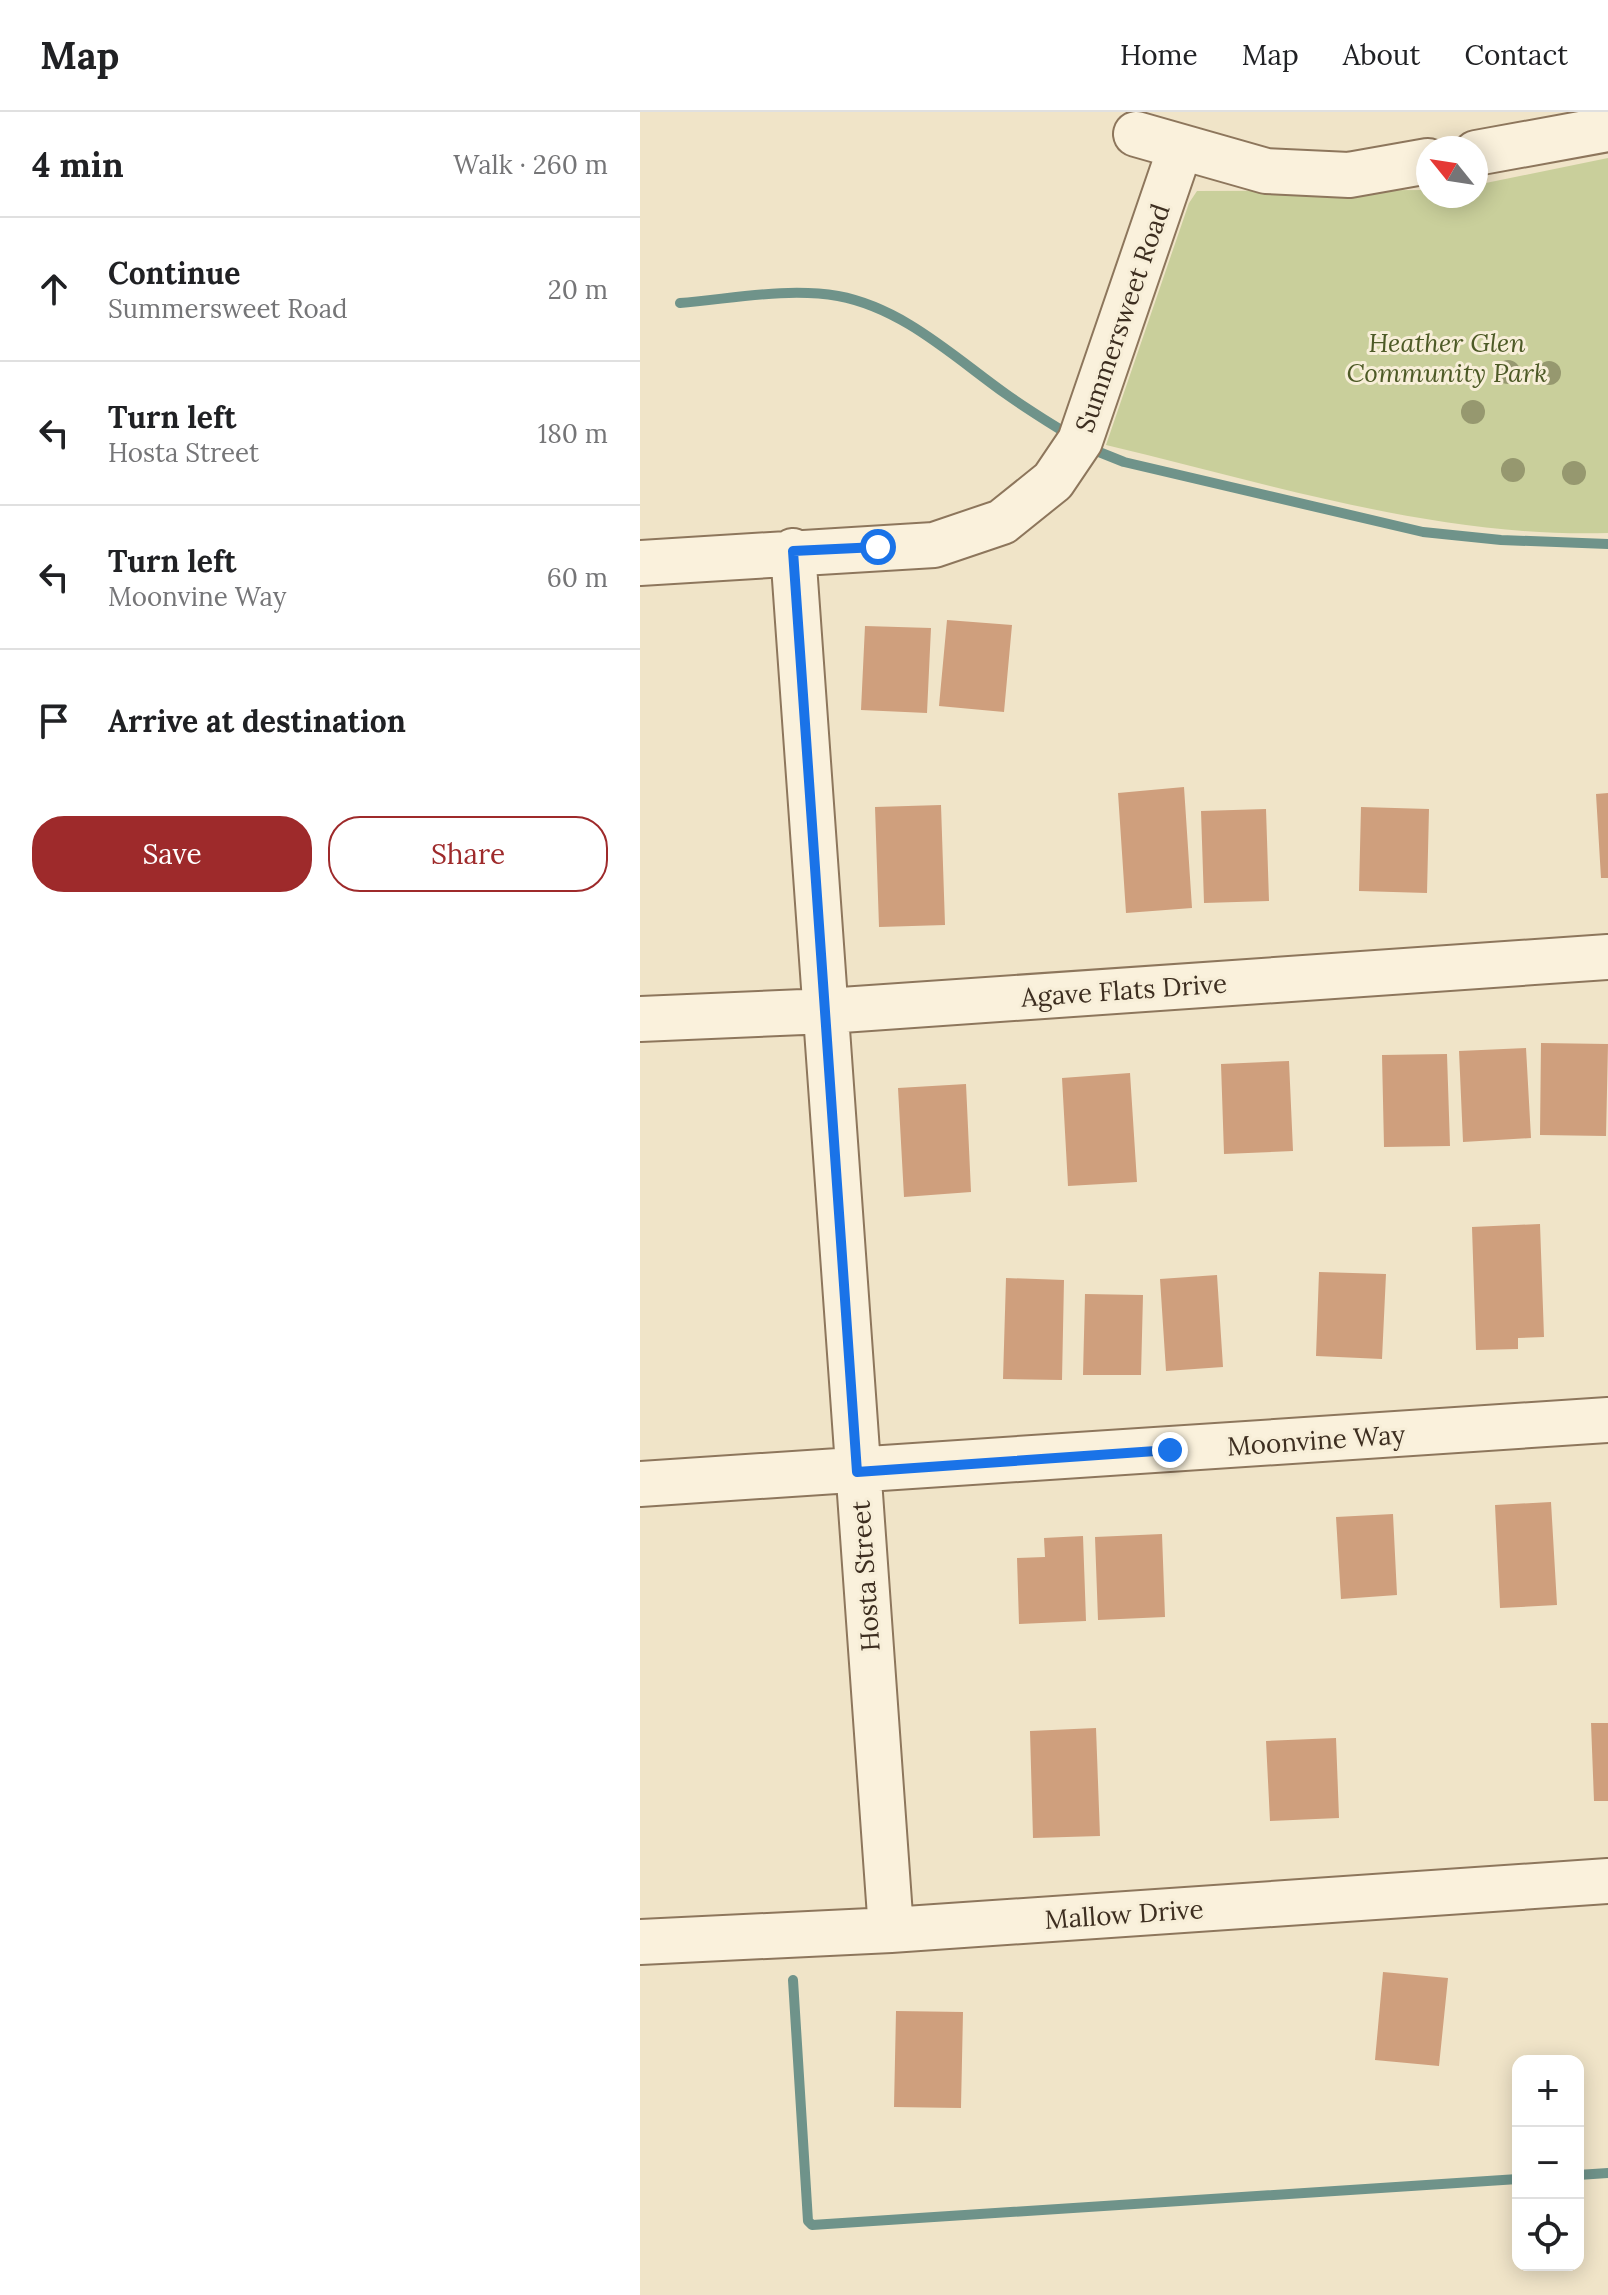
<!DOCTYPE html>
<html lang="en">
<head>
<meta charset="utf-8">
<style>
	body { margin:0; font-family:Lora,serif; background:#f6f6f6; color:#202124 }
	.controls { position:absolute; right:24px; bottom:24px; display:grid; overflow:hidden; border-radius:16px; box-shadow:0 4px 20px #0003 }
	.controls button { width:72px; height:72px; display:grid; place-items:center; padding:0; border:0; border-bottom:2px solid #e0e0e0; background:#fff; color:#202124; font:40px sans-serif }
	.compass { position:absolute; left:776px; top:24px; width:72px; height:72px; border-radius:50%; background:#fff; box-shadow:0 4px 20px #0003; rotate:300deg }
	.stop { position:absolute; width:24px; height:24px; margin:-18px; border:6px solid #1a73e8; border-radius:50%; background:#fff }
	.stop.end { background:#1a73e8; border-color:#fff; box-shadow:0 2px 8px #0008 }
	.list { margin:0; padding:0; list-style:none }
	h2 { display:flex; justify-content:space-between; align-items:center; height:104px; margin:0; padding:0 32px; font-size:34px }
	h2 small { font-size:26px; font-weight:400; color:#757577 }
	.list li { display:grid; grid-template-columns:52px 1fr auto; gap:24px; align-items:center; box-sizing:border-box; height:144px; padding:0 32px; border-top:2px solid #e0e0e0 }
	.list b { display:block; font-size:30px; white-space:nowrap }
	.list p { margin:0; font-size:26px; white-space:nowrap; color:#757577 }
	.list em { font-size:26px; font-style:normal; color:#757577 }
	.actions { display:flex; gap:16px; padding:24px 32px }
	.actions a { flex:1; padding:18px 0; border:2px solid #9e2a2b; border-radius:32px; text-align:center; font-size:28px; color:#9e2a2b }
	.actions .main { background:#9e2a2b; color:#fff }
	.icon { flex:none; width:44px; height:44px; fill:none; stroke:currentColor; stroke-width:2; stroke-linecap:round; stroke-linejoin:round }
	.map { position:relative; flex:none; width:968px; height:2183px; overflow:hidden }
	header { display:flex; align-items:center; gap:48px; box-sizing:border-box; height:112px; padding:0 40px; background:#fff; border-bottom:2px solid #e0e0e0 }
	header strong { font-size:38px }
	nav { display:flex; gap:44px; margin-inline-start:auto; font-size:28px }
	main { display:flex }
	aside { flex:1; background:#fff }
	.map>svg:first-child { display:block }
</style>
</head>
<body>
<header>
<strong>Map</strong>
<nav><a>Home</a><a>Map</a><a>About</a><a>Contact</a></nav>
</header>
<main>
<aside>
<h2>4 min<small>Walk · 260 m</small></h2>
<ul class="list">
<li><svg class="icon" aria-label="ahead" viewBox="0 0 24 24"><path d="M12 20V5M6 11l6-6 6 6"/></svg><div><b>Continue</b><p>Summersweet Road</p></div><em>20 m</em></li>
<li><svg class="icon" aria-label="left" viewBox="0 0 24 24"><path d="M17 20v-9H6M10 6l-5 5 5 5"/></svg><div><b>Turn left</b><p>Hosta Street</p></div><em>180 m</em></li>
<li><svg class="icon" aria-label="left" viewBox="0 0 24 24"><path d="M17 20v-9H6M10 6l-5 5 5 5"/></svg><div><b>Turn left</b><p>Moonvine Way</p></div><em>60 m</em></li>
<li><svg class="icon" aria-label="arrive" viewBox="0 0 24 24"><path d="M6 21V4h12l-3 4 3 4H6"/></svg><div><b>Arrive at destination</b></div></li>
</ul>
<div class="actions"><a class="main">Save</a><a>Share</a></div>
</aside>
<div class="map">
<svg width="968" height="2183" viewBox="0 0 968 2183">
	<rect width="100%" height="100%" fill="#f0e4c8"/>
	<path fill="#c9cf9b" d="M968,46V421C798,426 630,372 466,333L549,91L557,79L788,78V84H836V73Z"/>
	<g fill="none" stroke-linecap="round" stroke-linejoin="round">
		<path stroke="#6f938a" stroke-width="10" d="M40,191C91,187 147,175 198,184C263,196 314,245 366,282C387,297 410,311 432,325
			M449,336L484,350L783,420L861,428L968,432
			M153,1868L168,2109L172,2113L878,2067
			M938,2063L968,2061"/>
	</g>
	<path fill="#cf9f7d" d="M307,508L372,513L364,600L299,594Z
		M225,514L291,516L287,601L221,598Z
		M544,675L552,796L486,801L478,681Z
		M968,681V766H961L956,682Z
		M301,693L305,813L239,815L235,695Z
		M721,695L789,697L787,781L719,779Z
		M626,697L629,789L564,791L561,699Z
		M901,931L968,932L966,1024L900,1023Z
		M886,936L891,1026L823,1030L819,939Z
		M807,942L810,1034L744,1035L742,943Z
		M649,949L653,1039L584,1042L581,952Z
		M490,961L497,1070L428,1074L422,966Z
		M326,972L331,1080L264,1085L258,976Z
		M900,1112L904,1225L878,1226V1237L836,1238L832,1115Z
		M679,1160L746,1162L742,1247L676,1244Z
		M577,1163L583,1255L526,1259L520,1167Z
		M366,1166L424,1168L422,1268L363,1267Z
		M445,1182L503,1183L501,1263H443Z
		M911,1390L917,1493L860,1496L855,1393Z
		M753,1402L757,1483L701,1487L696,1405Z
		M522,1422L525,1505L458,1508L455,1425Z
		M443,1424L446,1509L379,1512L377,1446L405,1445L404,1426Z
		M951,1611H968V1689H954Z
		M456,1616L460,1724L393,1726L390,1619Z
		M696,1626L699,1706L630,1709L626,1629Z
		M743,1860L808,1866L799,1954L735,1948Z
		M256,1899L323,1900L321,1996L254,1995Z"/>
	<g fill="none" stroke-linecap="round" stroke-linejoin="round">
		<defs>
			<path id="minor" d="M496,22L626,59L709,63L788,49
				M836,41L968,17
				M153,439L251,1818
				M0,451L294,433L362,410L413,369L440,329L540,37
				M0,907L187,899L968,845
				M0,1372L968,1308
				M0,1830L251,1818L968,1769"/>
		</defs>
		<use href="#minor" stroke="#8d765c" stroke-width="48"/>
		<use href="#minor" stroke="#faf1dc" stroke-width="44"/>
	</g>
	<g fill="#96986f">
		<circle cx="868" cy="260" r="12"/>
		<circle cx="909" cy="261" r="12"/>
		<circle cx="833" cy="300" r="12"/>
		<circle cx="873" cy="358" r="12"/>
		<circle cx="934" cy="361" r="12"/>
	</g>
	<g fill="none" stroke-linecap="round" stroke-linejoin="round">
		<path stroke="#1a73e8" stroke-width="10" d="M238,435L153,439L217,1360L530,1338"/>
	</g>
	<g text-anchor="middle" dominant-baseline="central" stroke-width="6" stroke-linejoin="round" paint-order="stroke">
		<g font-size="26" fill="#3d2e20" stroke="#f7eed8">
			<text transform="translate(482 206) rotate(-71)">Summersweet Road</text>
			<text transform="translate(484 878) rotate(-4)">Agave Flats Drive</text>
			<text transform="translate(676 1328) rotate(-4)">Moonvine Way</text>
			<text transform="translate(225 1464) rotate(-94)">Hosta Street</text>
			<text transform="translate(484 1802) rotate(-4)">Mallow Drive</text>
		</g>
		<g font-size="26" font-style="italic" fill="#4d5a26" stroke="#f7eed8">
			<text x="807" y="230">Heather Glen<tspan x="807" dy="30">Community Park</tspan></text>
		</g>
	</g>
</svg>
<div class="controls">
<button>+</button>
<button>−</button>
<button><svg class="icon" aria-label="locate" viewBox="0 0 24 24"><circle cx="12" cy="12" r="6"/><path d="M12 2v4M12 18v4M2 12h4M18 12h4"/></svg></button>
</div>
<svg class="compass" viewBox="-18 -18 36 36"><path d="M0-13l5 13h-10z" fill="#e53935"/><path d="M0 13l5-13h-10z" fill="#757577"/></svg>
<div class="stop" style="left:238px;top:435px"></div>
<div class="stop end" style="left:530px;top:1338px"></div>
</div>
</main>
</body>
</html>
